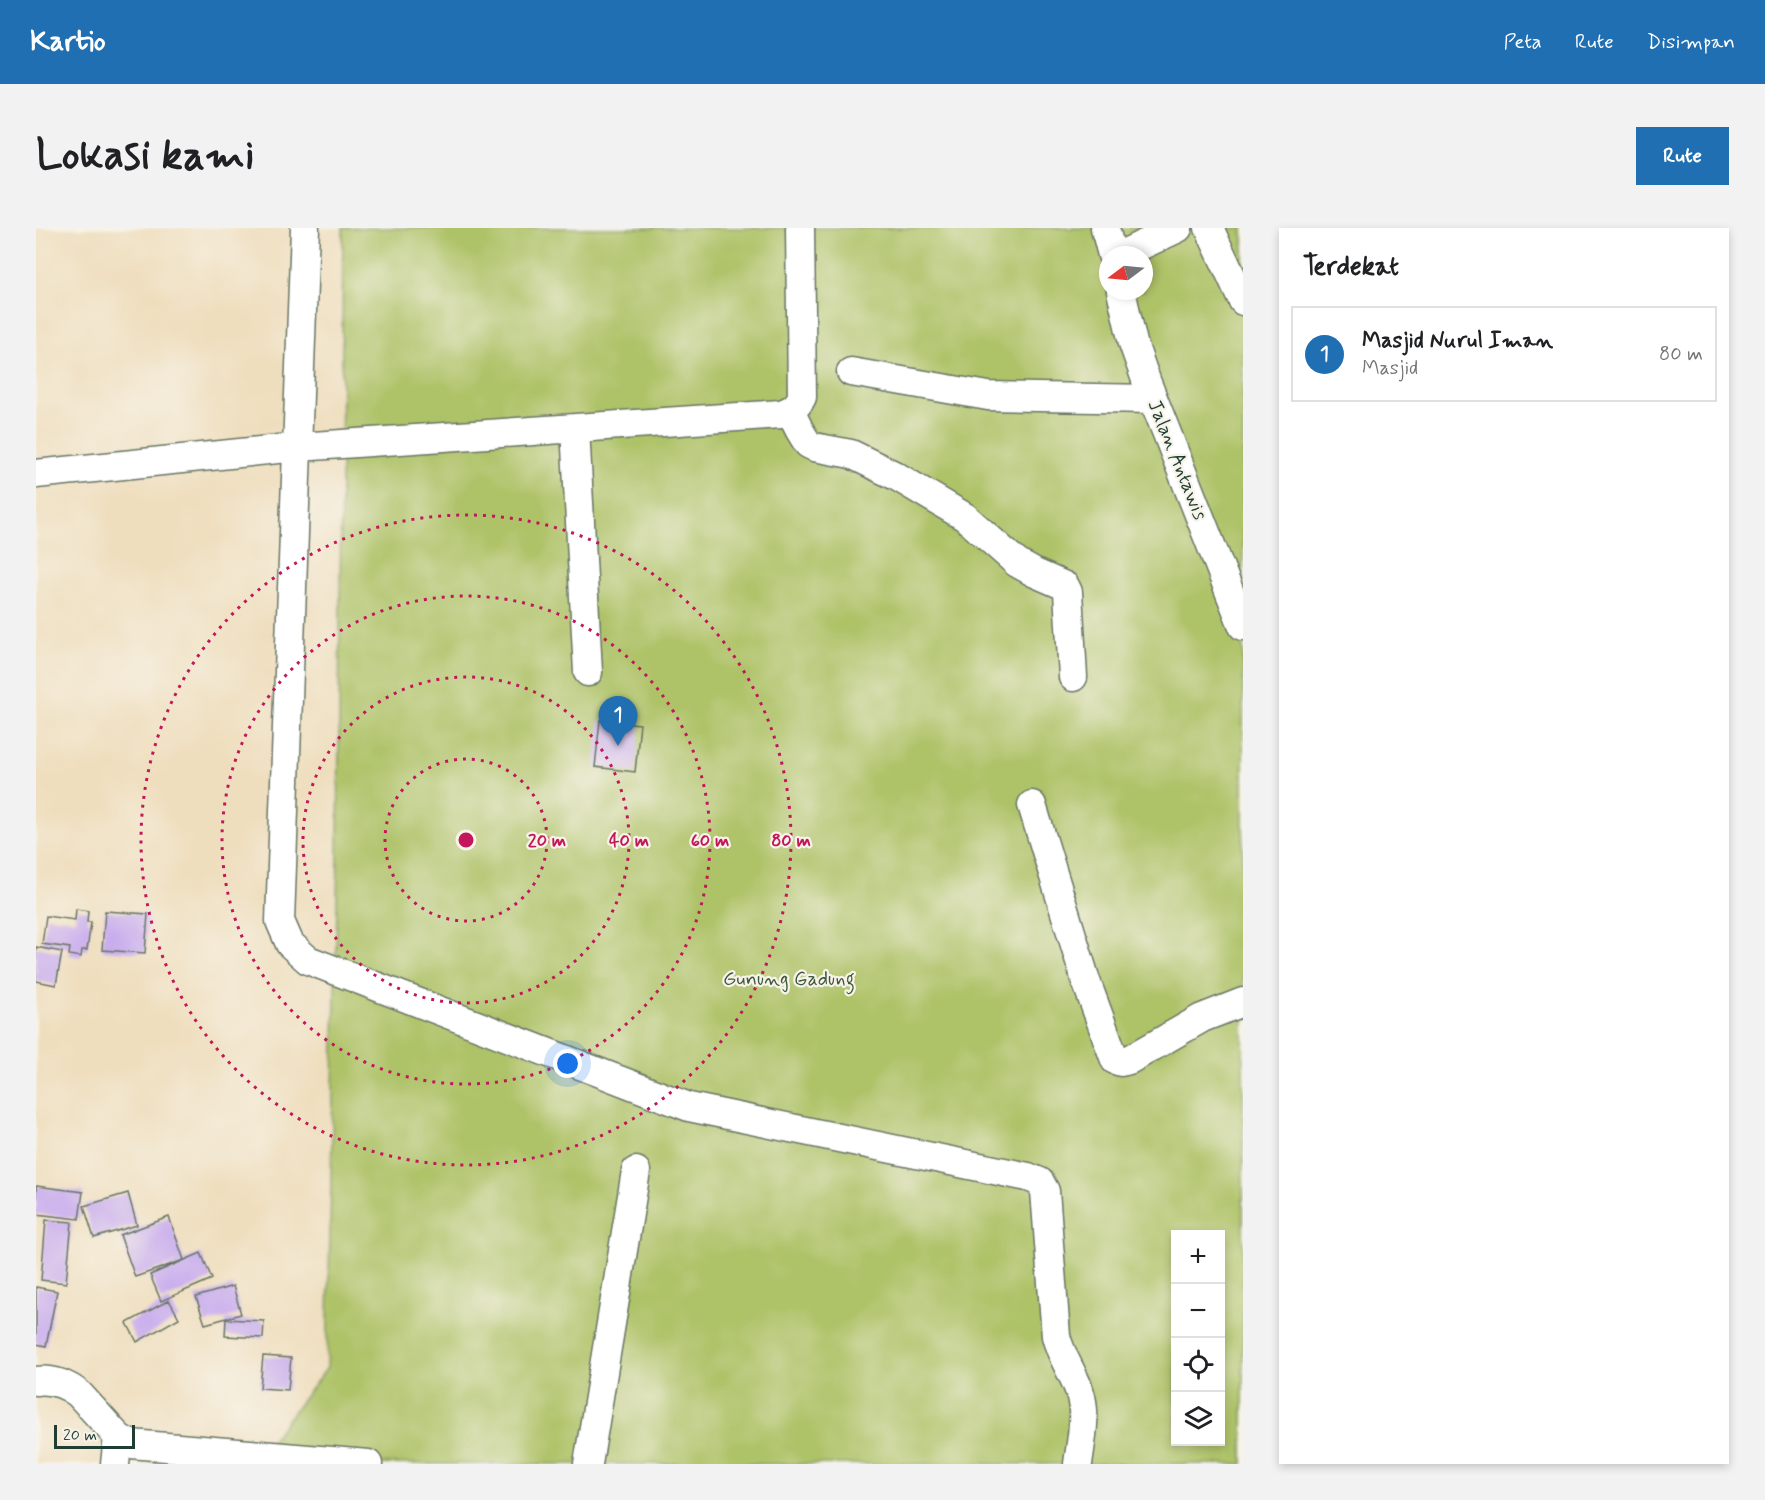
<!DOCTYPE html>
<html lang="id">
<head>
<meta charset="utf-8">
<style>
	body { margin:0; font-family:Mynerve,sans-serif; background:#f2f2f2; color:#202124 }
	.controls { position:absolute; right:18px; bottom:18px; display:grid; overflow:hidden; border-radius:0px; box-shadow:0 3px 9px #0003 }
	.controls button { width:54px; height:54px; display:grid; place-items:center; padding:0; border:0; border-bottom:2px solid #e0e0e0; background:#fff; color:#202124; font:30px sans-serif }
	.compass { position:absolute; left:1063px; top:18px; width:54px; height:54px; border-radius:50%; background:#fff; box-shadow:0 3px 9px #0003; rotate:254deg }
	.scale { position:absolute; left:18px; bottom:15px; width:81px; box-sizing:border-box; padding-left:6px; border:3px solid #1f3d34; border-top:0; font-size:16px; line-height:21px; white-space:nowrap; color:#1f3d34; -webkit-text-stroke:4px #f7f3e8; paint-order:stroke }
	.you { position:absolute; left:532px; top:836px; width:21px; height:21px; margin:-15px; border:4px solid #fff; border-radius:50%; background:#1a73e8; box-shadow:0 0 0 9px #1a73e833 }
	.badge { display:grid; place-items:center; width:39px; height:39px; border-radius:50%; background:#1f6fb2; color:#fff; font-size:20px; font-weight:700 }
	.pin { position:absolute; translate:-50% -50px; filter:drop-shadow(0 2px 3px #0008) }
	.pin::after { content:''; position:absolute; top:32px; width:21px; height:18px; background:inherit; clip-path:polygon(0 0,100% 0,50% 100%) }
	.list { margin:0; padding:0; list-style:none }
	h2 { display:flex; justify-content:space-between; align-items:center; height:78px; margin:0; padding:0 24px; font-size:26px }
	h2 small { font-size:20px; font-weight:400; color:#757577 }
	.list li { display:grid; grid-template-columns:39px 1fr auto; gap:18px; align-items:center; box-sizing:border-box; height:96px; margin:0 12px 12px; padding:0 12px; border:2px solid #e0e0e0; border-radius:0px }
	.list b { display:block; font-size:22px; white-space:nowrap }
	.list p { margin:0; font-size:20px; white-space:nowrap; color:#757577 }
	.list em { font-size:20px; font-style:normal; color:#757577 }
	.icon { flex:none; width:33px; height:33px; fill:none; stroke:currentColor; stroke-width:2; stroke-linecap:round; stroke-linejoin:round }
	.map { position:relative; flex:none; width:1207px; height:1236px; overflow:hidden; border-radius:0px }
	header { display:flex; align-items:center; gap:36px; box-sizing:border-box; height:84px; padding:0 30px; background:#1f6fb2; color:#fff }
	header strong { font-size:28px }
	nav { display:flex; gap:33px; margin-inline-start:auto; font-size:21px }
	.intro { display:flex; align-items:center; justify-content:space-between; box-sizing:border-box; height:144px; padding:0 36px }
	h1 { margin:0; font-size:42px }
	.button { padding:15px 27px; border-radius:0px; background:#1f6fb2; color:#fff; font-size:21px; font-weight:700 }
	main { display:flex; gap:36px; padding:0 36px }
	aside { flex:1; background:#fff; border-radius:0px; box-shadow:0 3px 9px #0003 }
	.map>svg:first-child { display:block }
</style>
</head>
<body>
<header>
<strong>Kartio</strong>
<nav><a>Peta</a><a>Rute</a><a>Disimpan</a></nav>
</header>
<div class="intro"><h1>Lokasi kami</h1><a class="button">Rute</a></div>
<main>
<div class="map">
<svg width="1207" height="1236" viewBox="0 0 1207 1236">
	<rect width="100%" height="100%" fill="#f7f3e8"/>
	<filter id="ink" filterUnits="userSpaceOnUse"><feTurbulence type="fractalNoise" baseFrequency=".0167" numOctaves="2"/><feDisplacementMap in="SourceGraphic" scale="12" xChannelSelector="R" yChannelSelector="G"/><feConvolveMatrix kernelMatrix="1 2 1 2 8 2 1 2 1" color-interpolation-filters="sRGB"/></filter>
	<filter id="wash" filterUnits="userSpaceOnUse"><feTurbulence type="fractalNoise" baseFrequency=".008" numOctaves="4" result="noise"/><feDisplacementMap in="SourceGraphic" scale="24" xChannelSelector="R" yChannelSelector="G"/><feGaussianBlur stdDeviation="1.35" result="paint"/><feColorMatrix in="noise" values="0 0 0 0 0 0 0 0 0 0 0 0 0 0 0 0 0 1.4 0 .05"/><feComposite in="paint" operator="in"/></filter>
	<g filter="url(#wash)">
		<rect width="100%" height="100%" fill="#efdebe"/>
		<path fill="#aec267" stroke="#66804e" stroke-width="1.5" fill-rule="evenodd" d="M307,0H1207V1236H217L291,1140L302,627ZM1072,27H1108V63H1072ZM1140,1006H1184V1214H1140Z"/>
		<g id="blocks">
			<path fill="#c6a9ee" d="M564,492L604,496L599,544L559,539Z
				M40,681L52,683L51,694H55L51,722H46L45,729L33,727L34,720L6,716L10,688L39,692Z
				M69,683L112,686L109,725L66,722Z
				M0,719L26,724L20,757L0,753Z
				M0,958L47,964L43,991L0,986Z
				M92,965L101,997L58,1010L48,978Z
				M133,989L148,1032L99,1049L84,1007Z
				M10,992L36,994L30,1055L5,1052Z
				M165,1025L176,1051L125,1073L114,1047Z
				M197,1058L205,1086L169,1096L160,1069Z
				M0,1059L21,1063L10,1118L0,1116Z
				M133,1072L143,1090L101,1114L91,1095Z
				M190,1091L228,1093L227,1110L189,1108Z
				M227,1128L255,1130L252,1162L224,1160Z"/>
		</g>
	</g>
	<g filter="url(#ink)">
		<use href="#blocks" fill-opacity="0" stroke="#687564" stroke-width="1.5"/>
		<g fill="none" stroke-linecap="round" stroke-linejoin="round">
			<defs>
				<path id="minor" d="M269,0L244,693L254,716L272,732L653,879L992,949L1004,954L1009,963L1020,1108C1025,1129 1038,1146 1044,1165C1051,1188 1045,1213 1042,1236
					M1069,0L1076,27
					M1173,0L1207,73
					M1085,27L1142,0
					M1085,63L1097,115L1111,155L1207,398
					M815,144L952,168L1117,171
					M754,183L764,203L772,216L778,219L815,226L860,248L929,289L981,335L999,345L1029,358L1032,364L1037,449
					M539,200L552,444
					M0,246L262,219L745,186C756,182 761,179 766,169L764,0
					M996,577L1050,753L1079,832L1085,834L1093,832L1166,790L1207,774
					M0,1153C17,1151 30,1156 43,1166L82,1209L88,1213L95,1216L332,1236
					M79,1236L82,1209
					M552,1236L600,943"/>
			</defs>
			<use href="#minor" stroke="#687564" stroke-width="31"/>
			<use href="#minor" stroke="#fff" stroke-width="28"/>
		</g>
	</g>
	<g fill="none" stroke="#c2185b" stroke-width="3" stroke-dasharray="3 6">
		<circle cx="430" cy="612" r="81"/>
		<circle cx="430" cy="612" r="163"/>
		<circle cx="430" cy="612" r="244"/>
		<circle cx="430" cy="612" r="325"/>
	</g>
	<g text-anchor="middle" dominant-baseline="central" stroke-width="4.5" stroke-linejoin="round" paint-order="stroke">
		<g font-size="20" fill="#1f3d34" stroke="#f7f3e8">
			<text transform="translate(1141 232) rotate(68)">Jalan Antawis</text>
		</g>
		<g font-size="20" fill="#3c583e" stroke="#f7f3e8">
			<text x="753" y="751">Gunung Gadung</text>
		</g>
	</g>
	<circle cx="430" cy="612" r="9" fill="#c2185b" stroke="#f7f3e8" stroke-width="3"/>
	<g font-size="18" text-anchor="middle" font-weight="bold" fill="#c2185b" stroke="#f7f3e8" stroke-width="4.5" stroke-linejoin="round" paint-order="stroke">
		<text x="511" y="618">20 m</text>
		<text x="593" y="618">40 m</text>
		<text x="674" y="618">60 m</text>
		<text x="755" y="618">80 m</text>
	</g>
</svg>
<div class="controls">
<button>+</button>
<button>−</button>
<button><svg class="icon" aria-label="locate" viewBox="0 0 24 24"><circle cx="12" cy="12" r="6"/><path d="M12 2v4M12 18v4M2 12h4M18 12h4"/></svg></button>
<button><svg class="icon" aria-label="layers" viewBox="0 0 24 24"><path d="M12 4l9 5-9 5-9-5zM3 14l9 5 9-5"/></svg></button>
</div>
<svg class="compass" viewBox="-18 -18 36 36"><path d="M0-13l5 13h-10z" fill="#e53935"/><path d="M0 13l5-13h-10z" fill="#757577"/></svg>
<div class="scale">20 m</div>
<div class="you"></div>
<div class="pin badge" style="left:582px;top:518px">1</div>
</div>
<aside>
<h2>Terdekat<small></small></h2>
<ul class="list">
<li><span class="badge">1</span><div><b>Masjid Nurul Iman</b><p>Masjid</p></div><em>80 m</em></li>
</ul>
</aside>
</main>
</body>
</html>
